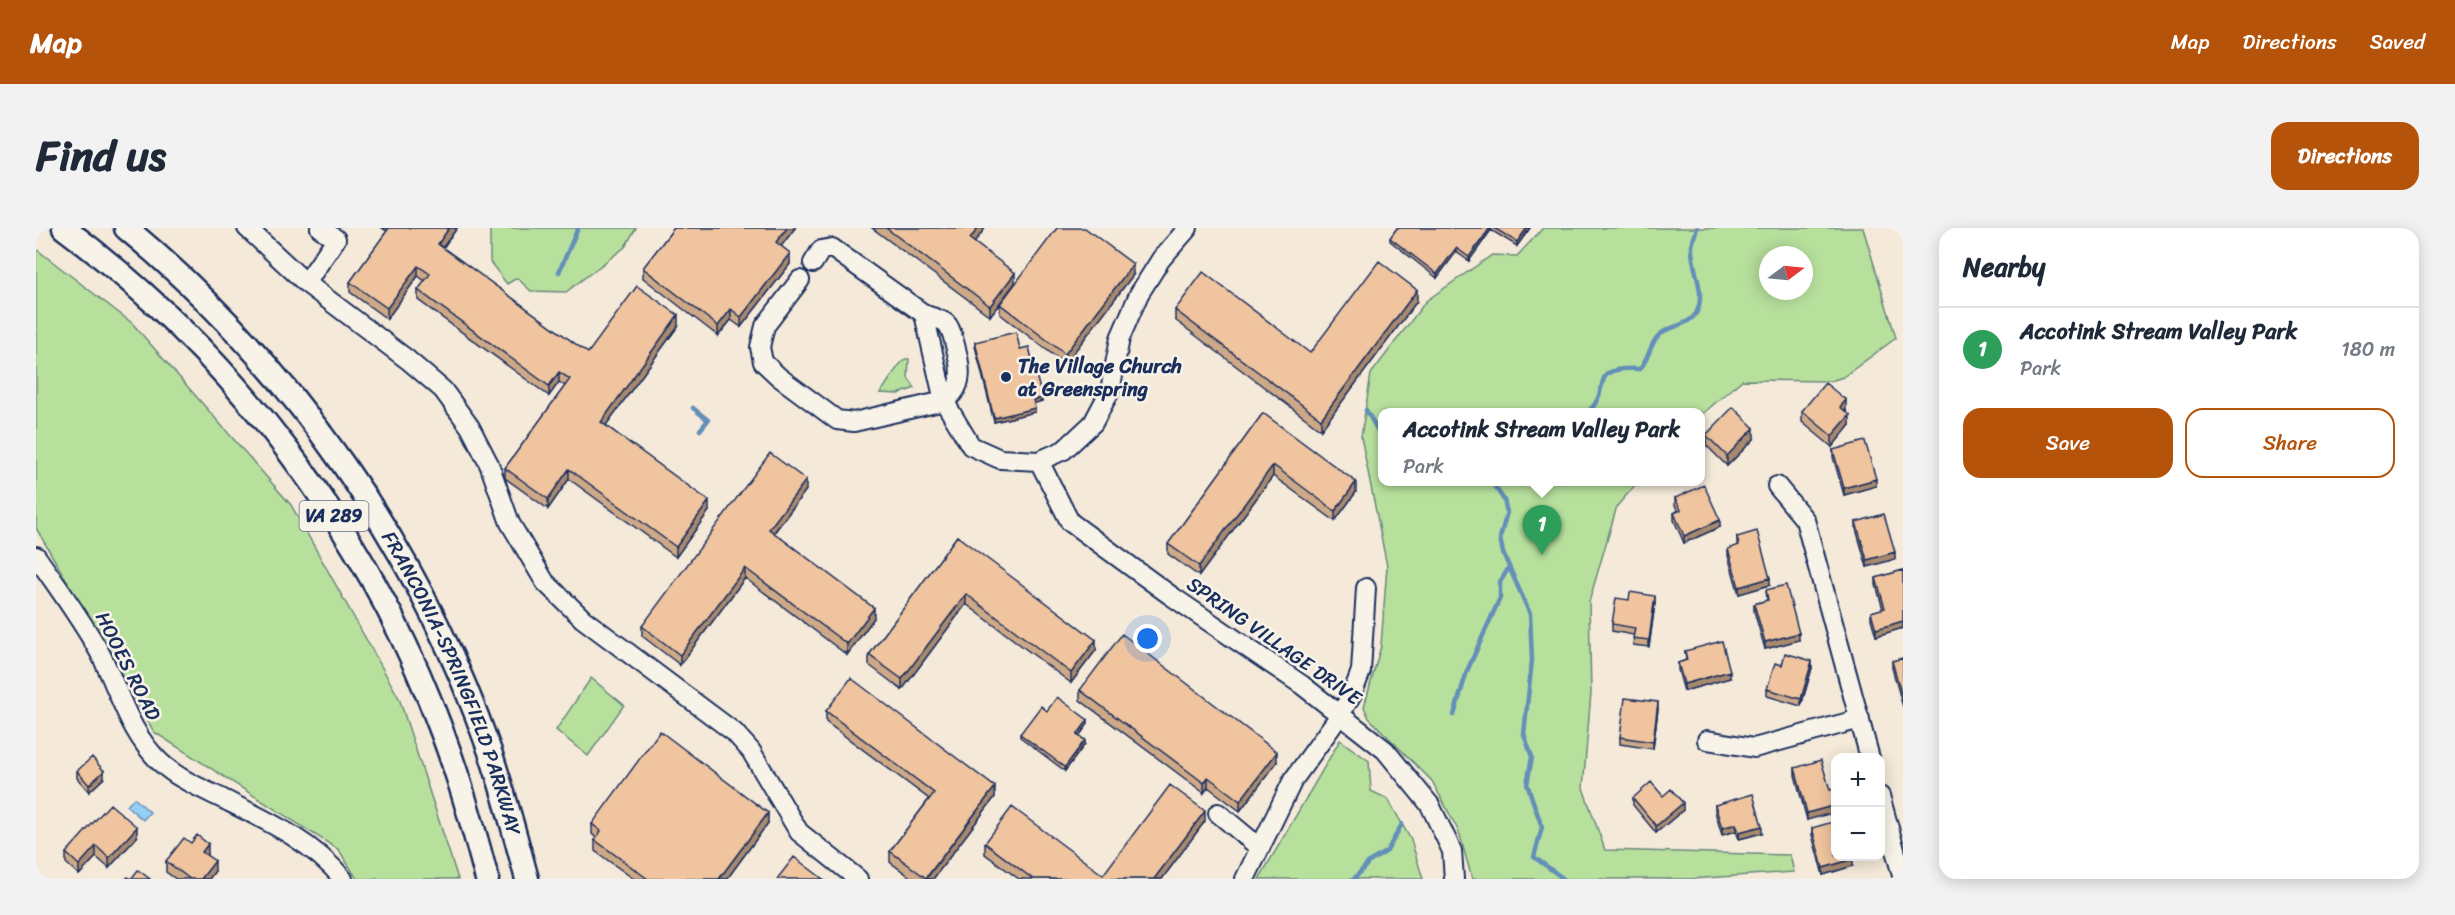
<!DOCTYPE html>
<html lang="en">
<head>
<meta charset="utf-8">
<style>
	body { margin:0; font-family:Sriracha,sans-serif; background:#f2f2f3; color:#1f2937 }
	.controls { position:absolute; right:18px; bottom:18px; display:grid; overflow:hidden; border-radius:12px; box-shadow:0 3px 15px #0003 }
	.controls button { width:54px; height:54px; display:grid; place-items:center; padding:0; border:0; border-bottom:2px solid #e0e1e3; background:#fff; color:#1f2937; font:30px sans-serif }
	.compass { position:absolute; left:1723px; top:18px; width:54px; height:54px; border-radius:50%; background:#fff; box-shadow:0 3px 15px #0003; rotate:74deg }
	.you { position:absolute; left:1112px; top:411px; width:21px; height:21px; margin:-15px; border:4px solid #fff; border-radius:50%; background:#1a73e8; box-shadow:0 0 0 9px #1a73e833 }
	.badge { display:grid; place-items:center; width:39px; height:39px; border-radius:50%; background:#b45309; color:#fff; font-size:20px; font-weight:700 }
	.pin { position:absolute; translate:-50% -50px; filter:drop-shadow(0 2px 3px #0008) }
	.pin::after { content:''; position:absolute; top:32px; width:21px; height:18px; background:inherit; clip-path:polygon(0 0,100% 0,50% 100%) }
	.popup { position:absolute; left:1342px; top:180px; width:327px; height:78px; box-sizing:border-box; display:grid; place-content:center; border-radius:12px; background:#fff; filter:drop-shadow(0 2px 4px #0005); font-size:20px; white-space:nowrap; color:#747a83 }
	.popup b { font-size:22px; color:#1f2937 }
	.popup::after { content:''; position:absolute; left:50%; top:100%; margin-left:-12px; border:12px solid transparent; border-top-color:#fff }
	.list { margin:0; padding:0; list-style:none }
	h2 { display:flex; justify-content:space-between; align-items:center; height:78px; margin:0; padding:0 24px; font-size:26px }
	h2 small { font-size:20px; font-weight:400; color:#747a83 }
	.list li { display:grid; grid-template-columns:39px 1fr auto; gap:18px; align-items:center; box-sizing:border-box; height:84px; padding:0 24px; border-top:2px solid #e0e1e3 }
	.list b { display:block; font-size:22px; white-space:nowrap }
	.list p { margin:0; font-size:20px; white-space:nowrap; color:#747a83 }
	.list em { font-size:20px; font-style:normal; color:#747a83 }
	.actions { display:flex; gap:12px; padding:18px 24px }
	.actions a { flex:1; padding:14px 0; border:2px solid #b45309; border-radius:18px; text-align:center; font-size:21px; color:#b45309 }
	.actions .main { background:#b45309; color:#fff }
	.map { position:relative; flex:none; width:1867px; height:651px; overflow:hidden; border-radius:18px }
	header { display:flex; align-items:center; gap:36px; box-sizing:border-box; height:84px; padding:0 30px; background:#b45309; color:#fff }
	header strong { font-size:28px }
	nav { display:flex; gap:33px; margin-inline-start:auto; font-size:21px }
	.intro { display:flex; align-items:center; justify-content:space-between; box-sizing:border-box; height:144px; padding:0 36px }
	h1 { margin:0; font-size:42px }
	.button { padding:15px 27px; border-radius:18px; background:#b45309; color:#fff; font-size:21px; font-weight:700 }
	main { display:flex; gap:36px; padding:0 36px }
	aside { flex:1; background:#fff; border-radius:18px; box-shadow:0 3px 15px #0003 }
	.map>svg:first-child { display:block }
</style>
</head>
<body>
<header>
<strong>Map</strong>
<nav><a>Map</a><a>Directions</a><a>Saved</a></nav>
</header>
<div class="intro"><h1>Find us</h1><a class="button">Directions</a></div>
<main>
<div class="map">
<svg width="1867" height="651" viewBox="0 0 1867 651">
	<rect width="100%" height="100%" fill="#f5ead9"/>
	<filter id="ink" filterUnits="userSpaceOnUse"><feTurbulence type="fractalNoise" baseFrequency=".0167" numOctaves="2"/><feDisplacementMap in="SourceGraphic" scale="12" xChannelSelector="R" yChannelSelector="G"/><feConvolveMatrix kernelMatrix="1 2 1 2 8 2 1 2 1" color-interpolation-filters="sRGB"/></filter>
	<g filter="url(#ink)">
		<path fill="#b7e09c" stroke="#69887d" stroke-width="1.5" fill-rule="evenodd" d="M454,0H600L589,19L530,64L495,63L481,50L471,56L454,34Z
			M1507,0H1827L1860,110L1807,149L1795,153L1706,152L1665,187V184H1347V254H1602L1581,278L1553,374L1555,465L1547,560L1569,622L1754,627L1758,644L1654,651H1436L1423,604L1396,553L1333,490L1328,479L1345,418L1351,338L1325,209L1335,146L1390,73L1456,27L1481,28ZM1732,27H1768V63H1732Z
			M0,21L96,95L255,277L363,470L422,651H321L303,622L118,504L0,300Z
			M869,131H873L872,150L879,160L862,166L844,165C854,153 858,141 869,131Z
			M555,450L588,477L552,528L520,502Z
			M1304,512L1333,533L1335,563L1352,571L1375,612L1387,651H1223Z"/>
		<path fill="#95cff5" stroke="#648fb9" stroke-width="1.5" d="M98,570L114,584L107,592L91,578Z"/>
		<g fill="none" stroke-linecap="round" stroke-linejoin="round">
			<path stroke="#648fb9" stroke-width="4.5" d="M523,44L542,0
				M657,180L672,192L664,202
				M1330,182L1347,211
				M1552,184C1578,160 1549,138 1604,141C1612,132 1613,121 1619,112C1632,92 1666,104 1664,65C1663,50 1655,34 1656,18C1657,12 1659,6 1661,0
				M1456,254L1468,272L1471,284L1464,310L1467,325L1494,386L1496,432L1488,506L1496,529L1491,556L1506,599L1498,629L1528,651
				M1418,487L1431,443L1464,370V354L1472,341
				M1318,651L1333,634L1351,623L1366,596"/>
			<defs>
				<path id="minor" d="M211,0L270,55L372,132L407,162L434,199L453,236L474,295L509,354L547,391L698,504L715,523L763,604L822,651
					M764,52L729,98L724,119L727,134L743,149L801,192L818,194L908,173L888,86L796,20L785,22L777,35
					M270,55L300,11L284,0
					M888,86C894,89 905,91 910,95C916,101 917,110 919,117C925,138 929,160 908,173L935,218L964,231L1003,233L1028,222L1057,195L1074,163L1084,110L1103,66L1125,31L1152,0
					M1003,233L1034,294L1134,367L1266,457L1349,522L1394,577L1416,623L1418,651
					M1741,258L1769,292L1834,530
					M0,328C23,361 46,392 65,427C84,465 93,504 124,534C141,550 162,559 183,569C227,591 275,612 307,651
					M1671,512L1718,520L1824,491
					M1844,568L1867,651
					M1182,585L1224,620
					M1209,651L1257,552L1304,487L1317,464L1325,443L1330,360"/>
				<g id="major">
					<path d="M28,0C199,128 332,303 406,504C424,552 438,601 451,651"/>
					<path id="s1" d="M90,0C256,138 381,317 453,521C468,564 479,607 491,651"/>
				</g>
			</defs>
			<use href="#minor" stroke="#1b2f5e" stroke-width="22"/>
			<use href="#major" stroke="#1b2f5e" stroke-width="27"/>
			<use href="#minor" stroke="#f7f3e8" stroke-width="18"/>
			<use href="#major" stroke="#f7f3e8" stroke-width="22"/>
		</g>
		<path fill="#cea988" stroke="#1b2f5e" stroke-width="1.5" d="M346,0H421L407,20L552,125L642,98L570,197L673,283L640,329L533,251L512,281L469,250V240L529,158L523,154L513,168L382,72V62L389,53L382,48L351,91L314,64V54L351,3Z
			M638,0H759L745,18L754,36L705,99L695,92L682,108L607,50V40Z
			M836,0H949L938,15L979,55L954,88Z
			M1361,0H1494L1481,18L1455,2L1433,33L1420,24L1401,50L1354,13V10Z
			M1097,47L1029,136L964,86V76Z
			M1381,73L1285,202L1139,92V82L1274,125Z
			M939,114L984,121L1006,173L998,175L999,184L958,194L939,118Z
			M1810,182L1814,197L1796,219L1766,194V183Z
			M1227,185L1320,264L1299,293L1237,248L1163,348L1132,326V316Z
			M1670,207L1718,211L1691,238L1670,217Z
			M1797,222L1840,258L1808,267L1797,229Z
			M770,262L738,305L838,390L811,427L709,350L644,437L606,408V398Z
			M1639,270L1684,299L1648,315L1638,292V285L1642,283L1639,277Z
			M1820,294L1859,331L1831,339L1820,301Z
			M921,308L1060,422L1035,455L930,376L866,462L833,437V427Z
			M1701,309L1734,357L1703,366L1692,328V321L1701,318Z
			M1867,342V400L1840,408L1835,391V384L1847,381L1840,357V350Z
			M1730,362L1763,412L1729,421L1718,383V376L1731,372Z
			M1619,375L1613,419L1597,417L1598,407L1576,403V396Z
			M1649,423L1694,450L1648,463L1642,442V435L1650,432Z
			M1867,430V479L1856,440V433Z
			M1746,437L1776,440L1765,478L1731,468V461Z
			M1044,462L1241,534L1204,583L1172,559L1168,565L1044,472Z
			M1622,481L1617,521L1584,516V509Z
			M790,483L959,569L897,651H877L854,634V623L893,571L790,494Z
			M1011,483L1052,496L1043,508L1049,516L1029,543L984,509V506Z
			M1759,540L1794,562L1771,592L1759,547Z
			M41,543L68,550L53,564L41,550Z
			M1627,568L1647,582L1620,605L1597,577V570Z
			M1679,577L1726,605L1703,611L1700,603L1686,607L1679,584Z
			M1169,593L1126,651H983L949,626V615L1067,647Z
			M732,595L691,651H598L559,623V612L560,610L556,606V596Z
			M1776,600L1817,638L1787,647L1776,607Z
			M101,609L73,640L60,629L43,647L30,635V625Z
			M155,615L172,626L171,627L179,643L173,651H140L130,644V633Z"/>
		<path fill="#a7896f" stroke="#1b2f5e" stroke-width="1.5" d="M413,0H421L402,26V16Z
			M751,0H759L740,25V14Z
			M942,0H949L934,21V11Z
			M1454,0H1455V2L1433,33V29Z
			M1491,0H1494L1481,18V14Z
			M1420,20V24L1401,50V46Z
			M754,25V36L705,99V89Z
			M1097,36V47L1029,136V126Z
			M382,38V48L351,91V80Z
			M979,45V55L954,88V78Z
			M1381,62V73L1285,202V191Z
			M695,81V92L682,108V98Z
			M642,87V98L565,204V194Z
			M523,144V154L513,168V158Z
			M1006,170V173L997,176V172Z
			M1810,172V182L1804,189V179Z
			M999,180V184L958,194V190Z
			M1814,187V197L1796,219V208Z
			M1718,200V211L1691,238V228Z
			M1237,237V248L1163,348V338Z
			M533,241V251L512,281V271Z
			M1840,251V258L1808,267V260Z
			M770,252V262L733,311V301Z
			M1320,254V264L1299,293V283Z
			M673,273V283L640,329V319Z
			M1684,292V299L1648,315V308Z
			M1859,324V331L1831,339V332Z
			M709,340V350L644,437V427Z
			M1734,350V357L1703,366V359Z
			M930,366V376L866,462V451Z
			M1619,368V375L1613,419V412Z
			M838,380V390L811,427V416Z
			M1867,393V400L1840,408V401Z
			M1763,405V412L1729,421V414Z
			M1060,412V422L1035,455V445Z
			M1776,433V440L1765,478V471Z
			M1694,443V450L1648,463V456Z
			M1622,474V481L1617,521V514Z
			M1052,492V496L1041,511V507Z
			M1049,512V516L1029,543V539Z
			M1241,524V534L1204,583V573Z
			M68,543V550L53,564V557Z
			M1172,549V559L1168,565V555Z
			M959,559V569L897,651H890Z
			M1647,575V582L1620,605V598Z
			M1800,577V584L1771,592V585Z
			M1169,583V593L1126,651H1118Z
			M732,585V595L691,651H683Z
			M1700,596V603L1686,607V600Z
			M1726,598V605L1703,611V604Z
			M101,599V609L73,640V630Z
			M172,616V626L166,634V624Z
			M60,618V629L43,647V637Z
			M1817,631V638L1787,647V640Z
			M179,633V643L173,651H165Z"/>
		<path fill="#efc49e" stroke="#1b2f5e" stroke-width="1.5" d="M353,0H413L402,16L552,125L601,58L642,87L565,194L673,273L640,319L533,241L512,271L469,240L534,151L523,144L513,158L382,62L394,46L382,38L351,80L314,54Z
			M638,0H751L740,14L754,25L705,89L695,81L682,98L607,40Z
			M850,0H942L934,11L979,45L954,78Z
			M1021,0H1049L1097,36L1029,126L964,76Z
			M1361,0H1454L1433,29L1420,20L1401,46L1354,10Z
			M1458,0H1491L1481,14Z
			M1343,33L1381,62L1285,191L1139,82L1167,44L1274,125Z
			M980,104L984,121L993,119L1006,170L997,172L999,180L958,190L939,114Z
			M1789,155L1810,172L1804,179L1814,187L1796,208L1766,183Z
			M1697,179L1718,200L1691,228L1670,207Z
			M1227,185L1320,254L1299,283L1237,237L1163,338L1132,316Z
			M1829,213L1840,251L1808,260L1797,222Z
			M734,225L770,252L733,301L838,380L811,416L709,340L644,427L606,398Z
			M1668,257L1684,292L1648,308L1638,285L1645,282L1639,270Z
			M1848,286L1859,324L1831,332L1820,294Z
			M1721,303L1734,350L1703,359L1692,321L1703,317L1701,309Z
			M921,308L1060,412L1035,445L930,366L866,451L833,427Z
			M1867,342V393L1840,401L1835,384L1849,380L1840,350Z
			M1750,357L1763,405L1729,414L1718,376L1732,372L1730,362Z
			M1594,364L1619,368L1613,412L1597,410L1599,400L1576,396L1580,370L1593,372Z
			M1086,406L1241,524L1204,573L1172,549L1168,555L1044,462Z
			M1686,413L1694,443L1648,456L1642,435L1651,432L1649,423Z
			M1749,425L1776,433L1765,471L1731,461L1739,435L1746,437Z
			M1867,430V472L1856,433Z
			M815,450L959,559L890,650L854,623L898,565L790,483Z
			M1021,469L1052,492L1041,507L1049,512L1029,539L984,506L1005,478L1011,483Z
			M1589,470L1622,474L1617,514L1584,509Z
			M624,503L732,585L683,651H612L559,612L565,603L556,596Z
			M56,529L68,543L53,557L41,543Z
			M1785,532L1794,562L1800,560V577L1771,585L1759,540Z
			M1615,554L1627,568L1635,561L1647,575L1620,598L1597,570Z
			M1134,557L1169,583L1118,651H997L949,615L976,579L1067,647Z
			M1717,566L1726,598L1703,604L1700,596L1686,600L1679,577Z
			M74,576L101,599L73,630L60,618L43,637L30,625Z
			M1800,593V628H1816L1817,631L1787,640L1776,600Z
			M161,607L172,616L166,624L179,633L165,651H154L130,633L148,610L155,615Z
			M758,629L787,651H741Z
			M102,642L114,651H90L92,649L95,651Z"/>
	</g>
	<circle fill="#1b2f5e" stroke="#f7f3e8" stroke-width="2" cx="970" cy="149" r="6"/>
	<g text-anchor="middle" dominant-baseline="central" stroke-width="5" stroke-linejoin="round" paint-order="stroke">
		<rect fill="#f7f3e8" stroke="#5d6a87" stroke-width="1.5" x="263.5" y="273" width="69" height="30" rx="4.5"/>
		<g font-size="18" font-weight="bold" fill="#1b2f5e">
			<text x="298" y="288">VA 289</text>
		</g>
		<g font-size="20" font-weight="bold" fill="#1b2f5e" stroke="#f7f3e8" text-anchor="start">
			<text x="982" y="138">The Village Church<tspan x="982" dy="23">at Greenspring</tspan></text>
		</g>
		<g font-size="20" fill="#1b2f5e" stroke="#f7f3e8">
			<text transform="translate(1238 413) rotate(35)">SPRING VILLAGE DRIVE</text>
			<text transform="translate(92 438) rotate(63)">HOOES ROAD</text>
			<text stroke="none"><textPath href="#s1" startOffset="568">FRANCONIA-SPRINGFIELD PARKWAY</textPath></text>
		</g>
	</g>
</svg>
<div class="controls">
<button>+</button>
<button>−</button>
</div>
<svg class="compass" viewBox="-18 -18 36 36"><path d="M0-13l5 13h-10z" fill="#e53935"/><path d="M0 13l5-13h-10z" fill="#747a83"/></svg>
<div class="you"></div>
<div class="pin badge" style="left:1506px;top:327px;background:#2e9e5b">1</div>
<div class="popup"><b>Accotink Stream Valley Park</b>Park</div>
</div>
<aside>
<h2>Nearby<small></small></h2>
<ul class="list">
<li><span class="badge" style="background:#2e9e5b">1</span><div><b>Accotink Stream Valley Park</b><p>Park</p></div><em>180 m</em></li>
</ul>
<div class="actions"><a class="main">Save</a><a>Share</a></div>
</aside>
</main>
</body>
</html>
